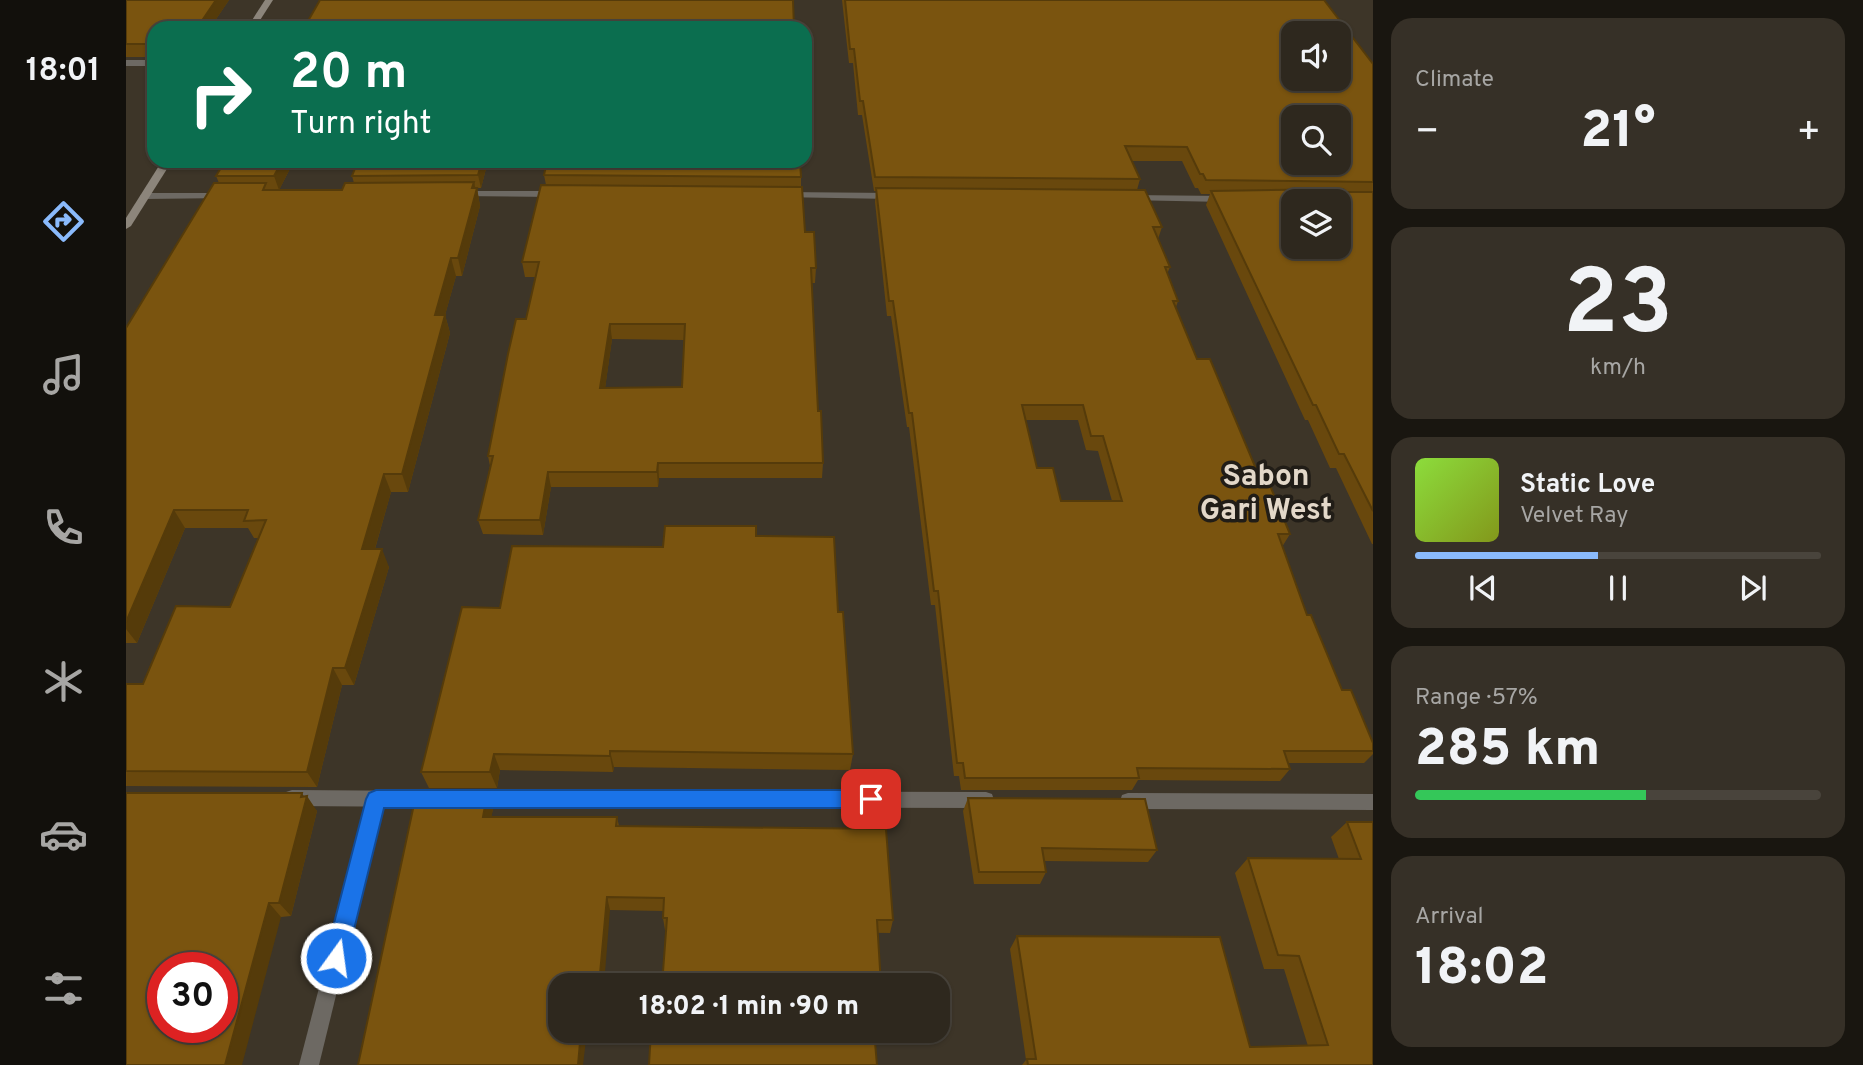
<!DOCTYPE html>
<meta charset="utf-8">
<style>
:root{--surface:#2e281e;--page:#363027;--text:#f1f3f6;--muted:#a7a6a4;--line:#49443c;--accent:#8abafc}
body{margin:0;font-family:Overpass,sans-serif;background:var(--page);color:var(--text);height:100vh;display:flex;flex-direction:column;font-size:26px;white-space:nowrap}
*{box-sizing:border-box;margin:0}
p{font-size:23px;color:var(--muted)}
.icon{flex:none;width:38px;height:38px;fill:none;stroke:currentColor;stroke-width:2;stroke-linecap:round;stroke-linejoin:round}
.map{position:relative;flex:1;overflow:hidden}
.panel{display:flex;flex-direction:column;gap:18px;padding:18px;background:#191610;width:490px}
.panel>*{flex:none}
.guide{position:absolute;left:21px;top:21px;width:665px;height:147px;border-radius:21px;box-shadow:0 2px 5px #0004,0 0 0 2px var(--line);background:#0b6e4f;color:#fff;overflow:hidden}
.tools{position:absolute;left:1155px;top:21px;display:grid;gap:14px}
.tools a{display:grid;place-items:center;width:70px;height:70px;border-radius:14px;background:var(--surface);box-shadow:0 2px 5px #0004,0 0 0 2px var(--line);font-size:35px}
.speed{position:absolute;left:21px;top:952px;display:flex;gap:14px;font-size:35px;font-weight:700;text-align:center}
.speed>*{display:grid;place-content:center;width:91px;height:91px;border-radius:50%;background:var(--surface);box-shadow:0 2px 5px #0004,0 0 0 2px var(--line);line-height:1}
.speed .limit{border:10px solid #d22;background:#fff;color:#111}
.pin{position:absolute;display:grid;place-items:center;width:60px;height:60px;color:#fff;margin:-30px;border-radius:14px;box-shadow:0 4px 10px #0006}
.me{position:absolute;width:77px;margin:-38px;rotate:14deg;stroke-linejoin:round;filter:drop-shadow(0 0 5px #0008)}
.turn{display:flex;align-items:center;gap:24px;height:147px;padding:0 28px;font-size:32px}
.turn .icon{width:91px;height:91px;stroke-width:2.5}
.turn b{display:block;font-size:49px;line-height:60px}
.big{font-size:52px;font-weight:800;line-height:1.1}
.panel .widget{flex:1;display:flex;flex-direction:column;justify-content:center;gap:10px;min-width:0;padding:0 24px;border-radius:21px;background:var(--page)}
.panel .dial{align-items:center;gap:0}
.dial b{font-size:91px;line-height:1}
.song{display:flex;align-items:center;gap:21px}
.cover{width:84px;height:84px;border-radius:10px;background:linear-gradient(135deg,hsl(90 70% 55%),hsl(70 70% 35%))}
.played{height:7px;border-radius:4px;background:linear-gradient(90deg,var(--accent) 45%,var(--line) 45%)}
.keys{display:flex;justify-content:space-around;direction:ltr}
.heat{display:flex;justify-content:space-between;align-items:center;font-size:38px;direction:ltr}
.charge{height:10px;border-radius:5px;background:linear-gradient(90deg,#34c759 57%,var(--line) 0)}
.trip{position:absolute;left:422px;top:973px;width:402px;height:70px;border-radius:21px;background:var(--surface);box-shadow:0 2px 5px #0004,0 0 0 2px var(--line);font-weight:800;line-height:70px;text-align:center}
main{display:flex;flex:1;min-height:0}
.tabs{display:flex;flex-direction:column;width:126px;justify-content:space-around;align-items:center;background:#12100c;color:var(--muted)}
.tabs .icon{width:49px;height:49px}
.tabs .on{color:var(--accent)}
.tabs b{font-size:32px;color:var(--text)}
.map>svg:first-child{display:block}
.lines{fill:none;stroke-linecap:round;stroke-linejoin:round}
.lane{fill:#6d6963;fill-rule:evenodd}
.street{fill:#6d6963;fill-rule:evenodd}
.secondary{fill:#8c857b;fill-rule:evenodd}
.wall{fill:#69480d;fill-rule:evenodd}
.shaded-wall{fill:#553b0a}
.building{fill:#7a540f;stroke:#553b0a;stroke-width:2;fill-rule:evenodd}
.route{fill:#1a73e8;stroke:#114b97;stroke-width:2}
.labels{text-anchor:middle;stroke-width:7;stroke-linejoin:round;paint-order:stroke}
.district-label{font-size:30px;font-weight:bold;fill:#e3d8c9;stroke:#211d17}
</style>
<main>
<nav class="tabs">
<b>18:01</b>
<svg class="icon on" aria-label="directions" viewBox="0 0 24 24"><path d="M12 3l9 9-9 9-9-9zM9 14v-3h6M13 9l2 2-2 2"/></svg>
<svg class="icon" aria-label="music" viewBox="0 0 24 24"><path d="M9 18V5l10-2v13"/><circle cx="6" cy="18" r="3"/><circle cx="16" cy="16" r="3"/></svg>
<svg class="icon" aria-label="phone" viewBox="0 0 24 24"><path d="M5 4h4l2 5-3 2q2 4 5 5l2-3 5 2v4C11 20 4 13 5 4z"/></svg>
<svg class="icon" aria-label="climate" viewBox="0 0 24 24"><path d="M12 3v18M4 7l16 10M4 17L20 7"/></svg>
<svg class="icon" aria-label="car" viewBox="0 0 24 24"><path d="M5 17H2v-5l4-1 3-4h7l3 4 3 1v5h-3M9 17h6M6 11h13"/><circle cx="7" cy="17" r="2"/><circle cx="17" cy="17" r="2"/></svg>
<svg class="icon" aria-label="filters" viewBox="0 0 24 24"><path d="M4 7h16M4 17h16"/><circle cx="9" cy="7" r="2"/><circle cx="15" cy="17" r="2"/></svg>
</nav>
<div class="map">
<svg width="1247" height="1065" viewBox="0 0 1247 1065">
<rect width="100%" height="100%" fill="#3d3528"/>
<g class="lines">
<g class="lane">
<polygon points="335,191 430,191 435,194 430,197 331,196 331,192"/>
<polygon points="657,192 766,193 771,196 766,199 653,197 653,193"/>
<polygon points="98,193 103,196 102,198 19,199 14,196 19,193"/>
<polygon points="1004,195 1099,196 1104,199 1099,202 1000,200 999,198"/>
<polygon points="166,790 307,791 313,793 315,799 313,805 307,807 166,806 160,804 158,798 160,792"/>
<polygon points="344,791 860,792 866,794 868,800 866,806 860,808 344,807 338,805 336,799 338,793"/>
<polygon points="1002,793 1247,794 1247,810 1002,809 996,807 994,801 996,795"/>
</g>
<g class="street">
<rect x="0" y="60" width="28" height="6"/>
<polygon points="250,791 256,793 258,799 193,1065 173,1065 242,799 244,793"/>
</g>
<g class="secondary">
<polygon points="139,0 147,0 129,28 121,28"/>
<polygon points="36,161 46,161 5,226 0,229 0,218"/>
</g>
</g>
<g class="wall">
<polygon points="0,0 103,0 84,28 28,28 28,57 0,57"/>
<path d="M 716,0 L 1198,0 L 1247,64 L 1247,544 L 1246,544 L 1210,468 L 1204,468 L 1182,420 L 1179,420 L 1080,205 L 1084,194 L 1075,194 L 1072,188 L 1069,188 L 1056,161 L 1006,161 L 1014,179 L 1011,190 L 1036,227 L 1032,239 L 1044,267 L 1041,274 L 1052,301 L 1050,307 L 1071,359 L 1164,534 L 1156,547 L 1181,615 L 1216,690 L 1247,743 L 1247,754 L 1238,763 L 1162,763 L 1164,769 L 1154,781 L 1012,780 L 1006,790 L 835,790 L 833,776 L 828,776 L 809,605 L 805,605 L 783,427 L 781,427 L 765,316 L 761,316 L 749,202 L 750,191 L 748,191 L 736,115 L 732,115 L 727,63 L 723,63 ZM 899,420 L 952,420 L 960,450 L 972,451 L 986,501 L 935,501 L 911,468 Z"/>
<polygon points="99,161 168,161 153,190 216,190 228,183 226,176 232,161 362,161 355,188 351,188 354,206 336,276 330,276 319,315 324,333 282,492 265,492 249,549 263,567 228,685 216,685 191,787 0,786 0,684 17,684 104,607 133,538 128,538 122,528 59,528 11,643 0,643 0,328 93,183 90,176"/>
<path d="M 418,175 L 675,177 L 675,187 L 679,232 L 690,268 L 689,283 L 686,283 L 692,411 L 697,463 L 696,478 L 533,478 L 532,487 L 425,487 L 417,535 L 357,534 L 352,520 L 364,466 L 362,456 L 400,319 L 409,277 L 399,277 L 396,262 L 420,185 ZM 486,339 L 558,340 L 556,387 L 479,388 Z"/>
<polygon points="630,536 712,612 727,754 724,770 488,767 487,772 374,770 371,788 303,788 295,772 374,608 537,547"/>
<polygon points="361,795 367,809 365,817 491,817 493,826 767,920 764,933 539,930 537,918 538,911 484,910 434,1031 757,1031 754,1040 525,1041 460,1040 232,1065"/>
<polygon points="178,797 191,811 165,916 155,917 0,1065"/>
<polygon points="842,798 1031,850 1022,862 918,861 920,872 914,884 848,884 837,811"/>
<polygon points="1221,822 1247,822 1247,1065 896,1065 900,1060 884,949 891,936 1124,1047 1182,1046 1158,969 1138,969 1109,873 1122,858 1213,859 1205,837"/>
</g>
<g class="shaded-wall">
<polygon points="90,0 103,0 84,28 71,28"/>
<polygon points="156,161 168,161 153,190 148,176"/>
<polygon points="356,161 362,161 355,188 352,175"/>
<polygon points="348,182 350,191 351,188 354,206 336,276 332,258"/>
<polygon points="325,258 330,276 314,333 309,315"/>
<polygon points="319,315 324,333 282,492 276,474"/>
<polygon points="484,324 486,339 477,403 474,388"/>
<polygon points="532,463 533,478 532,487 531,472"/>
<polygon points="422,472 425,487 417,535 414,520"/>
<polygon points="258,474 265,492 244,566 236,549"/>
<polygon points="48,510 59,528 11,643 0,629 0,622"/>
<polygon points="256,549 263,567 228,685 219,668"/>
<polygon points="207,668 216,685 191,787 181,772"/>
<polygon points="484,751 488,767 487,772 484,756"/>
<polygon points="368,754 374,770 371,788 364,772"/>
<polygon points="176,793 180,800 181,796 191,811 165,916 153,903"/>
<polygon points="361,795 367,809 363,830 357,817"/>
<polygon points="481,897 484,910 478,985 473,985"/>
<polygon points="143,903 155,917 116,1065 99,1065"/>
<polygon points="456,1031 460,1040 457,1065 452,1065"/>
</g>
<g class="building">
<polygon points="0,0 90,0 71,28 28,28 28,44 0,44"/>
<polygon points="194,0 667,0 668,28 178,28"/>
<path d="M 719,0 L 1198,0 L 1247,64 L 1247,182 L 1080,180 L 1077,174 L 1074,174 L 1061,147 L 999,146 L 1014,179 L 749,177 L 737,101 L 734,101 L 728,49 L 724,49 ZM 1167,33 L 1213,33 L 1213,79 L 1167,79 ZM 1167,117 L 1213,117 L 1213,163 L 1167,163 Z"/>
<polygon points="99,161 156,161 148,176 90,176"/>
<polygon points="232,161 356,161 352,175 226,176"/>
<polygon points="421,161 674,161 675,177 418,175"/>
<polygon points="348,182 346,188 351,188 332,258 325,258 309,315 319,315 276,474 258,474 236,549 256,549 219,668 207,668 181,772 0,771 0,684 17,684 50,606 104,607 140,520 118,521 122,510 48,510 0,622 0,328 88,183 140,183 137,190 216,190 219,183"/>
<path d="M 415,185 L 676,187 L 679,232 L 688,232 L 690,268 L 685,268 L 692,411 L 695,411 L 697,463 L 532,463 L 531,472 L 422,472 L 414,520 L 352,520 L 367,456 L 362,456 L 382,354 L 390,319 L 400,319 L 413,262 L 396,262 ZM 484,324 L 559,324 L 556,387 L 474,388 Z"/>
<path d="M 750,188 L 1019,190 L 1036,227 L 1027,227 L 1044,267 L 1039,267 L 1052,301 L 1047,301 L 1071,359 L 1084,359 L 1133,476 L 1140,476 L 1164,534 L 1152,534 L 1181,615 L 1185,615 L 1216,690 L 1225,690 L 1247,743 L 1247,751 L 1158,751 L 1164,769 L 1011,768 L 1013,778 L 839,778 L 837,763 L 831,763 L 812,591 L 808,591 L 786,413 L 783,413 L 767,301 L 763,301 ZM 896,405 L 957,405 L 965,436 L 977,436 L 996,501 L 935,501 L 927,468 L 911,468 Z"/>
<path d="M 1217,189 L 1220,192 L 1247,192 L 1247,511 L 1218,454 L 1213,454 L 1190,405 L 1187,405 L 1085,191 ZM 1167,201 L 1213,201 L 1213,247 L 1167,247 Z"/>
<polygon points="539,526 630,526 630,536 708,537 712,612 717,612 727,754 484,751 484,756 368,754 364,772 295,772 336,607 374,608 386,546 537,547"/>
<path d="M 0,793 L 176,793 L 175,797 L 181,796 L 153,903 L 143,903 L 99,1065 L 0,1065 ZM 37,968 L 96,968 L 96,1027 L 37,1027 Z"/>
<polygon points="290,795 361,795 357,817 491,817 490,826 760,829 767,920 751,920 755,985 536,985 541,918 537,918 538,898 481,897 473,985 434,985 434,1031 455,1031 452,1065 232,1065"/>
<polygon points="842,798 1019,799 1031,850 916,848 920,872 853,872"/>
<polygon points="1221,822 1247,822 1247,1065 902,1065 901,1059 910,1059 891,936 1094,937 1124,1047 1202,1045 1173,956 1152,955 1122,858 1235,859"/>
<polygon points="517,1031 748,1031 751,1065 523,1065 525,1031"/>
</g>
<polygon class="route" points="250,790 745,790 752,793 755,799 752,806 745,808 258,808 221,958 218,966 210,969 202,966 199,958 240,799 243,793"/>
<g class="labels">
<g class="district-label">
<text x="1140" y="485">Sabon<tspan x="1140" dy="34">Gari West</tspan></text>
</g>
</g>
</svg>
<div class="tools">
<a><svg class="icon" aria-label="sound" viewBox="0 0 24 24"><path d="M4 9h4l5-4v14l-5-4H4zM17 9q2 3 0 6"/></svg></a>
<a><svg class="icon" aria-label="search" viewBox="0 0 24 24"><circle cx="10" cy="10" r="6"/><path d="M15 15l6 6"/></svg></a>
<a><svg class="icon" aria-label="layers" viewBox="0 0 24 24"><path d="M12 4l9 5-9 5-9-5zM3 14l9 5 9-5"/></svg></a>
</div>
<div class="speed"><div class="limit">30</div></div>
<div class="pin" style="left:745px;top:799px;background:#d93025"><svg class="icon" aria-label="arrive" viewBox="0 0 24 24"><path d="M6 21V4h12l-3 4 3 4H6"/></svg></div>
<svg class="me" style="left:210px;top:958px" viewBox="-20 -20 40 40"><circle r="17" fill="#1a73e8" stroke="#fff" stroke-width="3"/><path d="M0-11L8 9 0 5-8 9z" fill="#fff"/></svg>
<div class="trip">18:02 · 1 min · 90 m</div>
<div class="guide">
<div class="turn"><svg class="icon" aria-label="right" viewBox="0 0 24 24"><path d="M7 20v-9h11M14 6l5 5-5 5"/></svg><div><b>20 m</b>Turn right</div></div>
</div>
</div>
<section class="panel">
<div class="widget"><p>Climate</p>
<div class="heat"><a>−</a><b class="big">21°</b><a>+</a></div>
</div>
<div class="widget dial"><b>23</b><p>km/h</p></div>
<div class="widget">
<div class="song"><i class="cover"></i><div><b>Static Love</b><p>Velvet Ray</p></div></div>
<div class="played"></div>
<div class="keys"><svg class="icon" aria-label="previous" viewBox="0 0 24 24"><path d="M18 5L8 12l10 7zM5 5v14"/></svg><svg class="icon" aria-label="pause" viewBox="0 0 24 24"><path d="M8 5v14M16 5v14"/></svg><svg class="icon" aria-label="next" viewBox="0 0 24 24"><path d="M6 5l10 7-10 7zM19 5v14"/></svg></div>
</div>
<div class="widget"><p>Range · 57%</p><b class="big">285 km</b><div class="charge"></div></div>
<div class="widget"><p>Arrival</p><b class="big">18:02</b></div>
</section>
</main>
